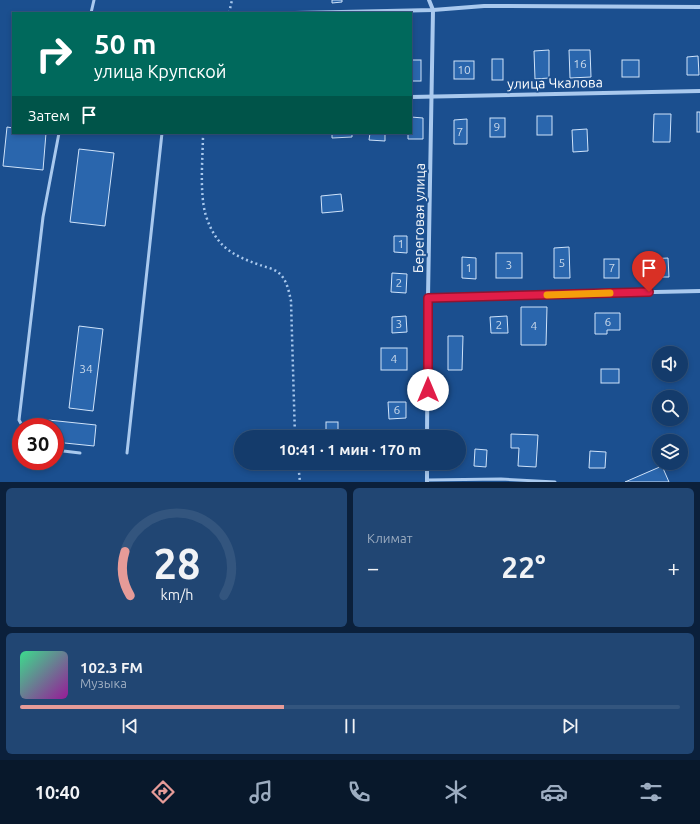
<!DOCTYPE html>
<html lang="ru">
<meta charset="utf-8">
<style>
:root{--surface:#143b6b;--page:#214673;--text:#f1f3f6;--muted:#9dadc1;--line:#33557e;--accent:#e69b98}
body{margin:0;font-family:Ubuntu,sans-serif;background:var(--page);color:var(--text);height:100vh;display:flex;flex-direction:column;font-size:15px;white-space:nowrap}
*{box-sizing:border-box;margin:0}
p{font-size:13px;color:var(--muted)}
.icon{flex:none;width:22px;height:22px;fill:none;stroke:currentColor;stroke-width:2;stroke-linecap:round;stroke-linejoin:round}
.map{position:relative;height:482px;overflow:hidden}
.panel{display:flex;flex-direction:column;gap:6px;padding:6px;background:#0b203b;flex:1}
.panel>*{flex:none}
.hud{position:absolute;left:12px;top:12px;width:400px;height:122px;border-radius:0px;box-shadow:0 2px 6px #0003,0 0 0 1px var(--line);background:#00695c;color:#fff;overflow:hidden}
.tools{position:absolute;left:652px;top:346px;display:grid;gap:8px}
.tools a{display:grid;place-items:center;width:36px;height:36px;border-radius:50%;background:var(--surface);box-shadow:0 2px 6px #0003,0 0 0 1px var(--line);font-size:20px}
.speed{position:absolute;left:12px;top:418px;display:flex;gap:8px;font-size:20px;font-weight:700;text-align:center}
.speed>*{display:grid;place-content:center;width:52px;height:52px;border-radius:50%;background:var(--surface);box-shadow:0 2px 6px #0003,0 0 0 1px var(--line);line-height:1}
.speed .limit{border:6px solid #d22;background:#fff;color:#111}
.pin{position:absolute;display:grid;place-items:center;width:34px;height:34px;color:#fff;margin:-41px -17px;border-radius:50% 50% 50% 0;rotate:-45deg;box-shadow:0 0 4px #0007}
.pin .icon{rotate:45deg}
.me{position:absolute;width:44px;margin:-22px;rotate:0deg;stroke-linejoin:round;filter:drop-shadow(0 0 3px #0008)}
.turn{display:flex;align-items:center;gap:14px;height:84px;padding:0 16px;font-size:18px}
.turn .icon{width:52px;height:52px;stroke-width:2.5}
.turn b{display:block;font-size:28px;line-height:34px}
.then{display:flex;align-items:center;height:38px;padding:0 16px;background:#0003;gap:8px;font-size:15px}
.big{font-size:30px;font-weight:600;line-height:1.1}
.panel .widget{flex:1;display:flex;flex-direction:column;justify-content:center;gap:6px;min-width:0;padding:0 14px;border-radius:6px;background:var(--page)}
.panel .dial{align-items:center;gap:0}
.dial svg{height:104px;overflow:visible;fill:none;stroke:var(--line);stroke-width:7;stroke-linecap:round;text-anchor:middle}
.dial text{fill:var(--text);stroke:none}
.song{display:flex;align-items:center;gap:12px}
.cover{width:48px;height:48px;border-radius:6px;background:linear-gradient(135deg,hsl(150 70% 55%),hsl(300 70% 35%))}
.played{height:4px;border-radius:2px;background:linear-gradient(90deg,var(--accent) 40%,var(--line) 40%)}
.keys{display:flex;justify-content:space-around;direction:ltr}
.heat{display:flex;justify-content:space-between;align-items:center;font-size:22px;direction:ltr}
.panel .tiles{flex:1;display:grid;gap:6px;grid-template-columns:1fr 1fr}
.widget:last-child{grid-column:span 2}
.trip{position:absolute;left:234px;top:430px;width:232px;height:40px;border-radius:20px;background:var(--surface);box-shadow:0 2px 6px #0003,0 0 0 1px var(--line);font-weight:600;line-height:40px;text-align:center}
.dock{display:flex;height:64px;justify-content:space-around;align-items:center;background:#08182b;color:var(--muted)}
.dock .icon{width:28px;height:28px}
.dock .on{color:var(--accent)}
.dock b{font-size:18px;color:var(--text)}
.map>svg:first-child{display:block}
.building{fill:#2a66ad;stroke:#cfe3fa}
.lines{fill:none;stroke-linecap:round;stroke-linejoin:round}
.path{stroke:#a9c9ee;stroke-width:2.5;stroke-dasharray:2 3;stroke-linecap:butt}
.lane{stroke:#a9c9ee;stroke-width:3}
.street{stroke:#a9c9ee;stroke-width:4}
.route-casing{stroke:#92132f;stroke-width:10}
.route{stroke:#e11d48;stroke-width:7}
.slow{stroke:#f59e0b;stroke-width:7}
.labels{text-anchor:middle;stroke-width:4;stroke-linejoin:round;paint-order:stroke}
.number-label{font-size:12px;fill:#cad9ea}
.street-label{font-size:14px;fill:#fff;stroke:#1b4f8f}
</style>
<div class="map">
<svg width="700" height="482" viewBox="0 0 700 482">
<rect width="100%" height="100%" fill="#1b4f8f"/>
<g class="building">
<polygon points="332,0 342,0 342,2 332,3"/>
<polygon points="549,50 549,78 535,79 534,51"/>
<polygon points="569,50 590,50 591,77 570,78"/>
<polygon points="698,56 699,75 687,75 687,57"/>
<rect x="492" y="59" width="11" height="21"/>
<rect x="411" y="60" width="10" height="21"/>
<rect x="622" y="60" width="17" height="17"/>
<rect x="454" y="61" width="20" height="18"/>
<rect x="697" y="112" width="3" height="20"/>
<polygon points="654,114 671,114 670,142 653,142"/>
<rect x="537" y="116" width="15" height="19"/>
<polygon points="411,117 423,118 423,139 408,139 408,133 411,133"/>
<rect x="490" y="118" width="15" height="19"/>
<polygon points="467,119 467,144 454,144 454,120"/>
<polygon points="7,127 13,128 13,133 46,133 43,170 3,166"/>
<polygon points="587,129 588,151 573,152 572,130"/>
<polygon points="332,133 352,133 352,137 332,138"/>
<polygon points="370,133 385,133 385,141 369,140"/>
<polygon points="79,149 114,153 105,226 70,222"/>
<polygon points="341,194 343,211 322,213 321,196"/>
<polygon points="394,236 407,236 407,253 394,252"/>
<polygon points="569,247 570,278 554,278 554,248"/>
<rect x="496" y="253" width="26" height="25"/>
<polygon points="462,257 476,258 476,279 462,278"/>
<polygon points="668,258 669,277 650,277 649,259"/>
<rect x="604" y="259" width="15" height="19"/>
<polygon points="392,273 407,274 406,293 391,292"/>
<polygon points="521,307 547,307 546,345 521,345"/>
<polygon points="595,313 620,313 620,330 607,330 607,334 595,334"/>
<polygon points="406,316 407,332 392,333 392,317"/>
<polygon points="507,316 508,333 491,333 490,317"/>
<polygon points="79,326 103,329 93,411 69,408"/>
<polygon points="448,336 463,336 462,370 448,370"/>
<rect x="381" y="348" width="26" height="22"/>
<rect x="601" y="369" width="18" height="14"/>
<polygon points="388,402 406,402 406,418 389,419"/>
<polygon points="48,420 96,425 94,446 55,442 55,427 47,427"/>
<rect x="326" y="422" width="12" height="13"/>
<polygon points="511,434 538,435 536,467 518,466 519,448 511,448"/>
<polygon points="475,449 487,450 486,467 474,466"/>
<polygon points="590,451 606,452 605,468 589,468"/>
<rect x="358" y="463" width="14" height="4"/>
<polygon points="662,466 669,482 625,482"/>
</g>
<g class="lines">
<g class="path">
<polyline points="229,13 232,0"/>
<path d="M 203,133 C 203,157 199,193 206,216 C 216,246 231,255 260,265 C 265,267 275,269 279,273 C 287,280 289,292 291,301 L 295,437"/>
<polyline points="298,463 300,482"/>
</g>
<g class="lane">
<polyline points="91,13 94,0"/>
<polyline points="23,427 19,420 43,217 59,133"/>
<polyline points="55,450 80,453"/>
<polyline points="127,453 162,133"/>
<polyline points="427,480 501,479 555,482"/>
</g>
<g class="street">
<polyline points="295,13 433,10 484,6 700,7"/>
<polyline points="411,97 700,91"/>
<polyline points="428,297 700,291"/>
<polyline points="427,437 428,297 433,10 429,0"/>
<polyline points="427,482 427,463"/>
</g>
</g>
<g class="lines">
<g class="route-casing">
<polyline id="route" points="428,390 428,298 649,292"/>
</g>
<use href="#route" class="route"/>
<polyline class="slow" points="547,295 610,293"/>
</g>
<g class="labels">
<g class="number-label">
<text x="580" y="68">16</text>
<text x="464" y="74">10</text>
<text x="497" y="131">9</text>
<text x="460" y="136">7</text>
<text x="401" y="248">1</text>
<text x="562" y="267">5</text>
<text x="509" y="269">3</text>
<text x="469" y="272">1</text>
<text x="612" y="272">7</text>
<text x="399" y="287">2</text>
<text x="608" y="326">6</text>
<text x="399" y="328">3</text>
<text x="499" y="329">2</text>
<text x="534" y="330">4</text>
<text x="394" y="363">4</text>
<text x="86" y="373">34</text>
<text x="397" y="414">6</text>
</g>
<g class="street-label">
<text transform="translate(555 83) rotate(-1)" y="5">улица Чкалова</text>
<text transform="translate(419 218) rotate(-89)" y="5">Береговая улица</text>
</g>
</g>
</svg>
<div class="tools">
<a><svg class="icon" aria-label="sound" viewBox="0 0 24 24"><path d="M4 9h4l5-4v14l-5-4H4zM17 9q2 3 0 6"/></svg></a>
<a><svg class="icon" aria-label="search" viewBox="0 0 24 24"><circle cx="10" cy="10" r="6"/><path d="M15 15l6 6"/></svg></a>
<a><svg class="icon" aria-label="layers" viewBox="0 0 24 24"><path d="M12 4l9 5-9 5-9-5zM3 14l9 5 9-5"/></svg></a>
</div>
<div class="speed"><div class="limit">30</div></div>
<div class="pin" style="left:649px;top:292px;background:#d93025"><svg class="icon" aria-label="arrive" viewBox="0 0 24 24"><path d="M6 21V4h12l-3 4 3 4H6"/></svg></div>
<svg class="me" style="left:428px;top:390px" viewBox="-20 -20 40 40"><circle r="19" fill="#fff"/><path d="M0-13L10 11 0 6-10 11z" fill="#e11d48"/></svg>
<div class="trip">10:41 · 1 мин · 170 m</div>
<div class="hud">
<div class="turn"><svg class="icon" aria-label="right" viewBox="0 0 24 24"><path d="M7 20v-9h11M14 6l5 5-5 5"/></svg><div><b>50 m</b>улица Крупской</div></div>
<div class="then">Затем<svg class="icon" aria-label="arrive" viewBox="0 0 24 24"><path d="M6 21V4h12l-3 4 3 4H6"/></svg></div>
</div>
</div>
<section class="panel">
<div class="tiles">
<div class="widget dial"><svg viewBox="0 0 100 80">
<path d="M14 69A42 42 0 1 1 86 69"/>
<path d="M14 69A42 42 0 0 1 10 35" stroke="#e69b98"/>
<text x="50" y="56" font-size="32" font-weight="700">28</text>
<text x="50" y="72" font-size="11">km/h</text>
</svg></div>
<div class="widget"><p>Климат</p>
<div class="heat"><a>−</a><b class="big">22°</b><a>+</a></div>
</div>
<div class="widget">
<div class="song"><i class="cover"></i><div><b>102.3 FM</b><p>Музыка</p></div></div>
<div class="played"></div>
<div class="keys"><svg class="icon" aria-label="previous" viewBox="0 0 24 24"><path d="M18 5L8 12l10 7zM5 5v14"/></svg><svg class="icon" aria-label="pause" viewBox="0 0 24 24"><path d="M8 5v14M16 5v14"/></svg><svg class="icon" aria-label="next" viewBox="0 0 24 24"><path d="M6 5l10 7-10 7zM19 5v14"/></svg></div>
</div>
</div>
</section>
<nav class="dock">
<b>10:40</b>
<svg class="icon on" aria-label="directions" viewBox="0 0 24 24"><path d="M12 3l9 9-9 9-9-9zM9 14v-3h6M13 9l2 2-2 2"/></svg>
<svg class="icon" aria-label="music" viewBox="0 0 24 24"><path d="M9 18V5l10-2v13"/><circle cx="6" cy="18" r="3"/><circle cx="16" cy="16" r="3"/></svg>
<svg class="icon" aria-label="phone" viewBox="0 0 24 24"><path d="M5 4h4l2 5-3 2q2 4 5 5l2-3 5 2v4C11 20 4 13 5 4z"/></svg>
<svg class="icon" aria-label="climate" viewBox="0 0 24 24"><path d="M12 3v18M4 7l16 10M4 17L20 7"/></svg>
<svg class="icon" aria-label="car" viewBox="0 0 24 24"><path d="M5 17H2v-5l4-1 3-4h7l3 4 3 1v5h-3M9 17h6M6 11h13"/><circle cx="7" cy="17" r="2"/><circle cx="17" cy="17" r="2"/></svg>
<svg class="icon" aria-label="filters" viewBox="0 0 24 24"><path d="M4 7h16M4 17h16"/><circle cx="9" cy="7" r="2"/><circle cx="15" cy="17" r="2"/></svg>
</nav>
